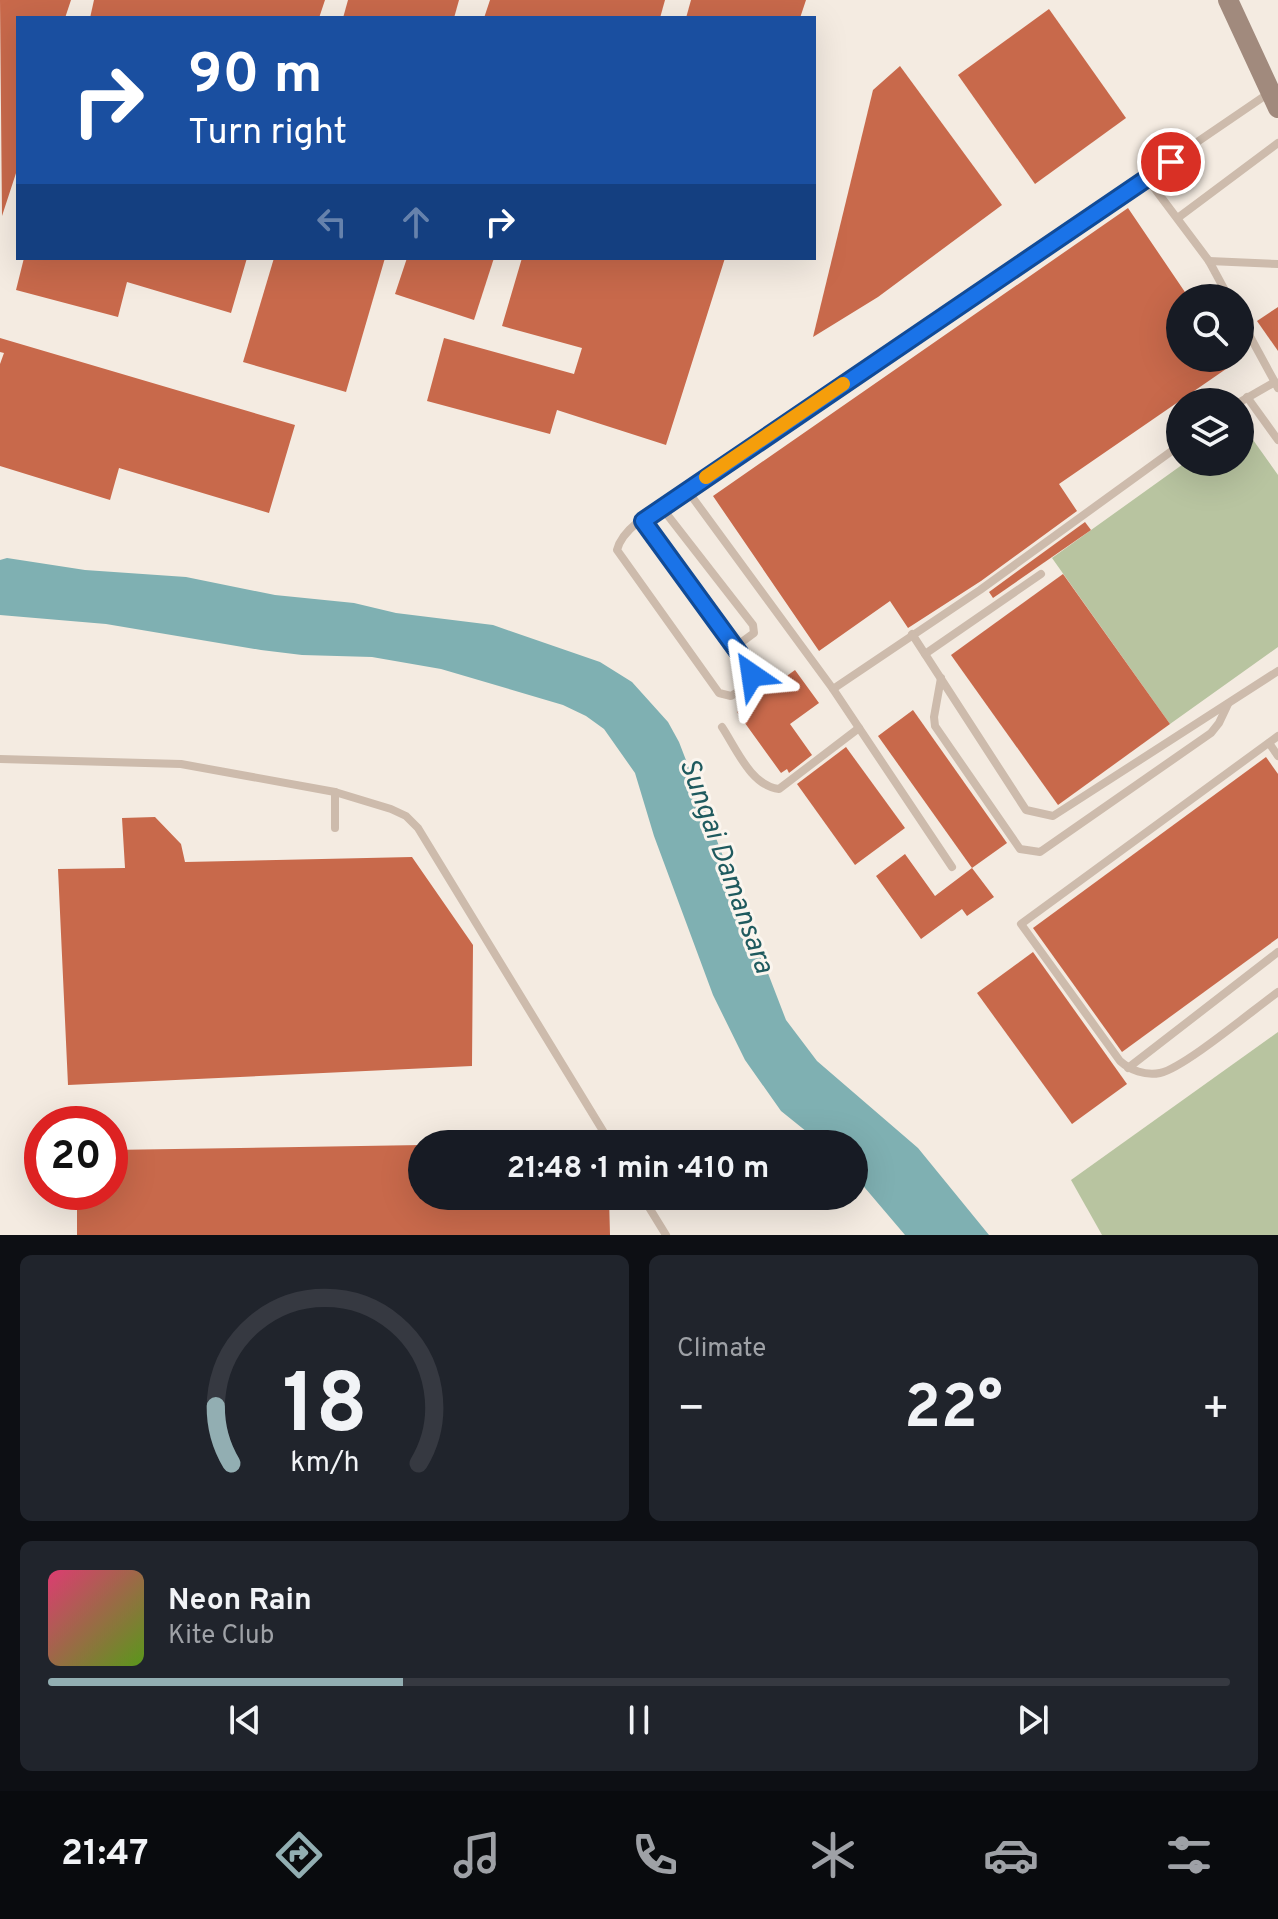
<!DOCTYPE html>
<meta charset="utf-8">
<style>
:root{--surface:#171b24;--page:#20242c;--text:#f1f3f6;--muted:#9ea1a6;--line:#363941;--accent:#92aeb2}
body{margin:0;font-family:Overpass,sans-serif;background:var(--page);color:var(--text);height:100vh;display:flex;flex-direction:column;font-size:30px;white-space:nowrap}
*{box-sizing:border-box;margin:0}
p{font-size:26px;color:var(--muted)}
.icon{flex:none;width:44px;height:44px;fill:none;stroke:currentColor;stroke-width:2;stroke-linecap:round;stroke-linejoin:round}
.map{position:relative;height:1235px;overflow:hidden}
.drawer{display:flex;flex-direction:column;gap:20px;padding:20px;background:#0d0f14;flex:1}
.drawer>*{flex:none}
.banner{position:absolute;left:16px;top:16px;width:800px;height:244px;border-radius:0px;box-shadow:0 8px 32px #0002;background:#1a4fa0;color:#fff;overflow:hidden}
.buttons{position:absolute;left:1166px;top:284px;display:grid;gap:16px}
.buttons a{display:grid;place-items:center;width:88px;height:88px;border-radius:50%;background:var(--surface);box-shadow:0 8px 32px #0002;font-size:40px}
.speed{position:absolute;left:24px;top:1106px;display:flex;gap:16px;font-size:40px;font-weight:700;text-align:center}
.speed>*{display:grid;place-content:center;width:104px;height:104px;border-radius:50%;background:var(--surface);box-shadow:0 8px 32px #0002;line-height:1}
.speed .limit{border:12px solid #d22;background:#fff;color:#111}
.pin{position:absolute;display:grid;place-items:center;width:68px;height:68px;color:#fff;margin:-34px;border:4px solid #fff;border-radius:50%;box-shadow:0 2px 8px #0007}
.me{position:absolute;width:88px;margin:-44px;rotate:328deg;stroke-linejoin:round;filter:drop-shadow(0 0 6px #0008)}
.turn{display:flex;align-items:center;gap:28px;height:168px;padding:0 40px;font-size:36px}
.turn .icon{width:104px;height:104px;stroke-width:2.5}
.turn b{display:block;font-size:56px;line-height:68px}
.lanes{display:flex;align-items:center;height:76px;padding:0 40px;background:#0003;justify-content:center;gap:40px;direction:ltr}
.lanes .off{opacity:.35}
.big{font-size:60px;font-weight:700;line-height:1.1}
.drawer .tile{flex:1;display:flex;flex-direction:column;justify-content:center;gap:12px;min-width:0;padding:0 28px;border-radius:12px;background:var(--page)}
.drawer .dial{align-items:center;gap:0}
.dial svg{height:208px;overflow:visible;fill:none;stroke:var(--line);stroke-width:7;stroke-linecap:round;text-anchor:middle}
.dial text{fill:var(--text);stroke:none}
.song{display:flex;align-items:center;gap:24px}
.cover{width:96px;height:96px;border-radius:12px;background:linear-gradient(135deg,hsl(340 70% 55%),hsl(90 70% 35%))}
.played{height:8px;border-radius:4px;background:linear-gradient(90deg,var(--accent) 30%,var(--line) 30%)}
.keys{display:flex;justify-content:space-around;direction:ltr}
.heat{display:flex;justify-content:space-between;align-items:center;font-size:44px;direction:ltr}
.drawer .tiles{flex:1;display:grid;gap:20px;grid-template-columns:1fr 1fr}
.tile:last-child{grid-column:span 2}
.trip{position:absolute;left:408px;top:1130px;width:460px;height:80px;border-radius:40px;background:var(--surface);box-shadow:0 8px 32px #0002;font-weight:700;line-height:80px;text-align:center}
.dock{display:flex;height:128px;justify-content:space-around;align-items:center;background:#090b0e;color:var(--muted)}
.dock .icon{width:56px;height:56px}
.dock .selected{color:var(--accent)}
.dock b{font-size:36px;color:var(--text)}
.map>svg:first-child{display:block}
.green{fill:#b8c4a0}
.water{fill:#7fb0b2}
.building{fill:#c8694b}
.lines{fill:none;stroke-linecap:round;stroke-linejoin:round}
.lane{stroke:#cdbbac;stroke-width:8}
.secondary{stroke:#a18a7d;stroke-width:20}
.route-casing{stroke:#114b97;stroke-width:20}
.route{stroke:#1a73e8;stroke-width:14}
.slow{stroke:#f59e0b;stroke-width:14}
.labels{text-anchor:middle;stroke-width:6;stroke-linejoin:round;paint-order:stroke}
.water-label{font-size:28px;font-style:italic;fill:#1f5a5e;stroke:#fbf5ee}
</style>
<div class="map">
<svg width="1278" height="1235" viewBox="0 0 1278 1235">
<rect width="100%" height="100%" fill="#f4ebe1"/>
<g class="green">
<polygon points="1241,423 1278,475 1278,647 1170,724 1052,558 1186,462 1240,462"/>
<polygon points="1278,1032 1278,1235 1102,1235 1071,1180"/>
</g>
<polygon class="water" points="7,558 85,570 186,577 275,595 354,603 396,613 493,625 600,662 632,682 668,722 679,742 786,1020 817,1061 918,1148 989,1235 905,1235 854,1175 854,1144 822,1144 781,1111 745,1060 713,995 654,836 635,773 604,729 586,716 563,705 441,669 372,657 302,655 261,650 106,624 0,615 0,560"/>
<g class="building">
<polygon points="0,0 71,0 65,18 18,18 18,167 2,216"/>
<polygon points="94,0 325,0 319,18 90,18"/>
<polygon points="348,0 459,0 454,18 343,18"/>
<polygon points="490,0 665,0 660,18 484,18"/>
<polygon points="691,0 806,0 800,18 686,18"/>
<polygon points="1049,9 1126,118 1035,184 958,75"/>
<polygon points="900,66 1002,205 878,297 813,337 873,90"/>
<polygon points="1128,208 1189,298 1180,298 1180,358 1242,358 1059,484 1077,511 981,581 908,628 890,601 819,651 713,496"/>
<polygon points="24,258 247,258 231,313 127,282 118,317 16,290"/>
<polygon points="274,258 385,258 346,392 243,362"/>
<polygon points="407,258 494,258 474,320 395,294"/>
<polygon points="522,258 725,258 666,445 557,410 550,434 427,401 444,338 574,374 582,348 502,326"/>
<polygon points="1278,307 1278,351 1257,321"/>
<polygon points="0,338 295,425 269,513 119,468 110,500 0,466 0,364 4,353 0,352"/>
<polygon points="1085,522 1091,530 993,598 989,592"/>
<polygon points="1063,574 1170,724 1058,805 951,655"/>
<polygon points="795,670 819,703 790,724 812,755 789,773 787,769 781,773 737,712"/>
<polygon points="913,710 1007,843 972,868 878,736"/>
<polygon points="846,747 905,828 855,865 797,784"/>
<polygon points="1266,757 1278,774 1278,938 1122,1052 1033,928"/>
<polygon points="155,817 181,844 185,862 412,857 473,945 472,1066 68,1085 58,869 125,868 122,818"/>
<polygon points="905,854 935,896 972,868 994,897 967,916 962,909 921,939 876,876"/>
<polygon points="1033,952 1127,1084 1072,1124 977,993"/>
<polygon points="422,1145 422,1196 609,1196 610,1235 77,1235 77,1192 110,1192 110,1150"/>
</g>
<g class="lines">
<g class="lane">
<polyline points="1146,177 1209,261 1229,298"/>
<polyline points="1179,217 1278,143"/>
<polyline points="1209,261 1278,264"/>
<polyline points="1240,318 1278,388"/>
<polyline points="1247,397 1278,440"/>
<polyline points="1240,402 1275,382"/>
<polyline points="687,490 833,689 980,590 1180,445"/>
<polyline points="662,508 753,625 754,633 735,647"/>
<path d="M 643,521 L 750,668 L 752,675 C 746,685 741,691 731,696 L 719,693 L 617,550 C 623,524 665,505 687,490 L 1269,93"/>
<polyline points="912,634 1026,810 1053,816 1278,671"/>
<polyline points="925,654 1041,574"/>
<polyline points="941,678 934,717 935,726 1020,849 1040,852 1211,733 1219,723 1228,704"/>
<polyline points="833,689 952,867"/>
<path d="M 722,727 C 736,748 751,786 779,789 L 859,728"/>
<path d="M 1278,736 L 1021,924 L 1120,1061 C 1130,1070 1145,1076 1160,1073 C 1184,1068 1254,1009 1278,992"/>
<polyline points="1269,743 1278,756"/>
<polyline points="0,759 181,764 335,792 391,809 406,816 418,828 611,1144"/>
<polyline points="335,792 335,828"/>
<polyline points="1128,1068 1278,952"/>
<polyline points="642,1196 666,1235"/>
</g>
<polyline class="secondary" points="1228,0 1278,108"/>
</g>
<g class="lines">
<g class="route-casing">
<polyline id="route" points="752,675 750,668 643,521 1171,162"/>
</g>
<use href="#route" class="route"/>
<polyline class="slow" points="706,477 843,384"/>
</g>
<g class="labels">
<g class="water-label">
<text transform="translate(728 865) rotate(70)" y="10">Sungai Damansara</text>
</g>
</g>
</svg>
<div class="buttons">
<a><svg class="icon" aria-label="search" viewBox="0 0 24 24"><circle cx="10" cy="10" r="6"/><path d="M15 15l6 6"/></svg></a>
<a><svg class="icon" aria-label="layers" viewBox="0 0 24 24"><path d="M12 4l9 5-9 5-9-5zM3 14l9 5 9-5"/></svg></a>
</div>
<div class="speed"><div class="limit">20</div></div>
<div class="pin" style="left:1171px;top:162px;background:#d93025"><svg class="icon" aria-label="arrive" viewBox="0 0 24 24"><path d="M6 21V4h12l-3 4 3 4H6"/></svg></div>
<svg class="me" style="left:752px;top:675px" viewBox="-20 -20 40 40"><path d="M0-17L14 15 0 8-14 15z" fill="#1a73e8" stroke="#fff" stroke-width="4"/></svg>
<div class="trip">21:48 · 1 min · 410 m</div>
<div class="banner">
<div class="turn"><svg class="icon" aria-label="right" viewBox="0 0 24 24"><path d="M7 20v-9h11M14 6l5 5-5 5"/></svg><div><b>90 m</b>Turn right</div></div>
<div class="lanes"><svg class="icon off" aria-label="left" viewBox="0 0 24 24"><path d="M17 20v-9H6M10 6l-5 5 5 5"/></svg><svg class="icon off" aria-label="ahead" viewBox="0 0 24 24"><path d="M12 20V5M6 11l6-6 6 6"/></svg><svg class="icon" aria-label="right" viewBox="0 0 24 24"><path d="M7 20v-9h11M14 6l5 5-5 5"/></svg></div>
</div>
</div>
<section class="drawer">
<div class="tiles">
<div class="tile dial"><svg viewBox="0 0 100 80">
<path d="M14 69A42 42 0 1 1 86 69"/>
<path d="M14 69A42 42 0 0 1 8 47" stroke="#92aeb2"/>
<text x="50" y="56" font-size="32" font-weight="700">18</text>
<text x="50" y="72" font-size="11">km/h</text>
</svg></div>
<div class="tile"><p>Climate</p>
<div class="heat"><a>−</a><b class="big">22°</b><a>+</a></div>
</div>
<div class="tile">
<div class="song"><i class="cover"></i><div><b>Neon Rain</b><p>Kite Club</p></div></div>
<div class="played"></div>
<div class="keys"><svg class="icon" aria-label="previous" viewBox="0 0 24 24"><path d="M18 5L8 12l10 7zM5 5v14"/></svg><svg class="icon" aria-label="pause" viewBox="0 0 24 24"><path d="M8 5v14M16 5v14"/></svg><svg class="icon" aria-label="next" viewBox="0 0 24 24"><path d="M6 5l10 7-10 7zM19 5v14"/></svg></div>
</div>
</div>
</section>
<nav class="dock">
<b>21:47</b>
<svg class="icon selected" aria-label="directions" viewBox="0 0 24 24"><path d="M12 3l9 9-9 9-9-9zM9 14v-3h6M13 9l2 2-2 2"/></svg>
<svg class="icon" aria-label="music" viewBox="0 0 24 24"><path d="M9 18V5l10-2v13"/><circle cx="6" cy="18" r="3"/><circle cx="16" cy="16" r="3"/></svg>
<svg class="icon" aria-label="phone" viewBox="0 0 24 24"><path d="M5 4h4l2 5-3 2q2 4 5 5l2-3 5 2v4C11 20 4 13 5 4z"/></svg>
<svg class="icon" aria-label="climate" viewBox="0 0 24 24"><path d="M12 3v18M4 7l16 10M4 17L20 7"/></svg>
<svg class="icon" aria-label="car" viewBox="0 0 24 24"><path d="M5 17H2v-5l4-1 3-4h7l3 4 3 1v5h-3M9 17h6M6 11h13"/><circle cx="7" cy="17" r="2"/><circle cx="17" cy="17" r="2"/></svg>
<svg class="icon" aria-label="filters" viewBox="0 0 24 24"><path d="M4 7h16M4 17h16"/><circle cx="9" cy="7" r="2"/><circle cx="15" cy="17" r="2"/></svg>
</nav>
